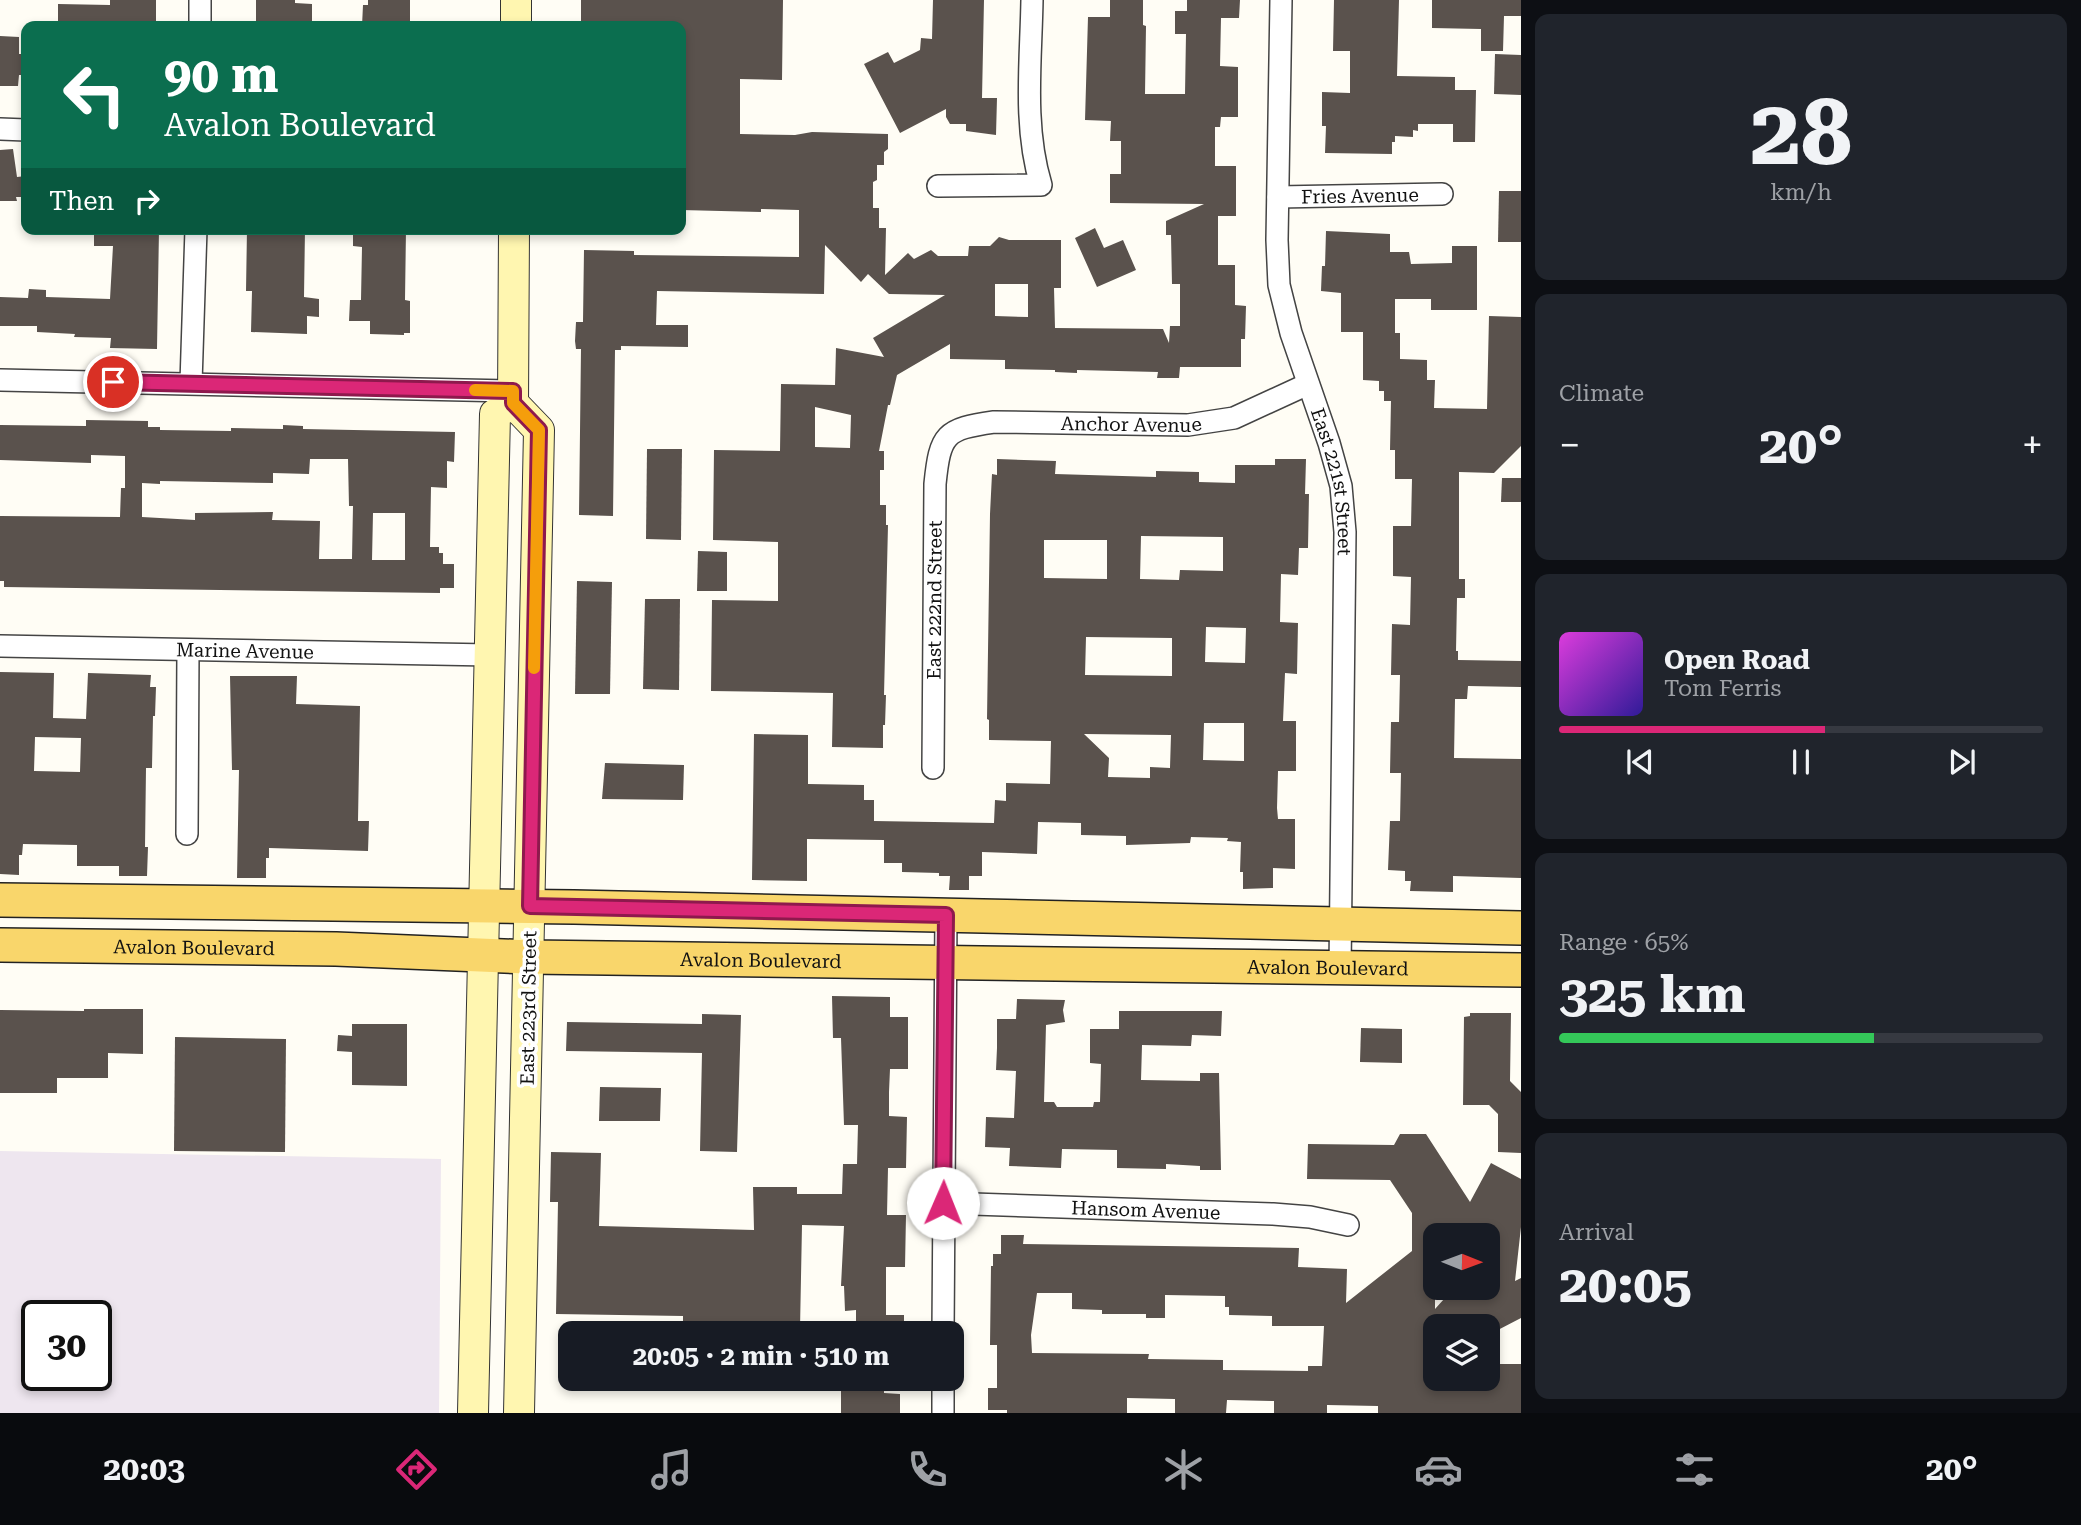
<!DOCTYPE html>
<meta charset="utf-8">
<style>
:root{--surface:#171b24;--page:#20242c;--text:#f1f3f6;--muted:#9ea1a6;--line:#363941;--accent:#db2777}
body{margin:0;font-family:"Roboto Serif",serif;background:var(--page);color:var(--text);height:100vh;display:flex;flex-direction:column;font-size:26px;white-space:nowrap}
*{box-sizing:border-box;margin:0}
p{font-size:23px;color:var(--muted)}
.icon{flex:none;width:38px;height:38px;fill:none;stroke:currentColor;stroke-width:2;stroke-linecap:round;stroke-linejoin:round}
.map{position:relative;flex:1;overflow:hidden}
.details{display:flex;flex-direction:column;gap:14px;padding:14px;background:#0d0f14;width:560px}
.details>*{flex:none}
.hud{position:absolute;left:21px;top:21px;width:665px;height:214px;border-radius:14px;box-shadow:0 4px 10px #0003;background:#0b6e4f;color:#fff;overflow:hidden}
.needle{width:46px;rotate:91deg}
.buttons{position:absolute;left:1423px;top:1223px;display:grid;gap:14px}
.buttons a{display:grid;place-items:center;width:77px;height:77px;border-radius:14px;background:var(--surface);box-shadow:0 4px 10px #0003;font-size:35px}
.speed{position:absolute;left:21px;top:1300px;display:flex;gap:14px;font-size:35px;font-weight:700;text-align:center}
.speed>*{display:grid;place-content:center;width:91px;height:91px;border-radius:50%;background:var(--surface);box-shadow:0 4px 10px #0003;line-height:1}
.speed .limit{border:4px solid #111;border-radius:10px;background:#fff;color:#111}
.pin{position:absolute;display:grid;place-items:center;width:60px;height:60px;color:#fff;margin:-30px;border:4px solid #fff;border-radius:50%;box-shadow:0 2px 7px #0007}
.me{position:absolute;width:77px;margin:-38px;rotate:1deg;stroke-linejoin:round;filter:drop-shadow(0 0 5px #0008)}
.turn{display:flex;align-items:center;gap:24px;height:147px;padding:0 28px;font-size:32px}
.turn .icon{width:91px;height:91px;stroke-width:2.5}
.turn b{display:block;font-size:49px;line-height:60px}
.then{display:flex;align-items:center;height:66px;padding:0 28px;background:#0003;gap:14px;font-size:26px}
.big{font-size:52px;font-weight:700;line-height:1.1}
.details .tile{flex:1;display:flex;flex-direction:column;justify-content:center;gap:10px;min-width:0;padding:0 24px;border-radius:14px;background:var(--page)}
.details .dial{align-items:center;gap:0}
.dial b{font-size:91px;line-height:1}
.song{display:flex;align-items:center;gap:21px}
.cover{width:84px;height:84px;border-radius:10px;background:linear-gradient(135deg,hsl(300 70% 55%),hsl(250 70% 35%))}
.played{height:7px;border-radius:4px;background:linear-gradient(90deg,var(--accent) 55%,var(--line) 55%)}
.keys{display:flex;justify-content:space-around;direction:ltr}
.heat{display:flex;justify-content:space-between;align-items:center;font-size:38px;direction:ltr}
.charge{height:10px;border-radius:5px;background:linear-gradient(90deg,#34c759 65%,var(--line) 0)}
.trip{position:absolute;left:558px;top:1321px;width:406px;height:70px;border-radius:14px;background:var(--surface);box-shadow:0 4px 10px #0003;font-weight:700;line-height:70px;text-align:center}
.menu{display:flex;height:112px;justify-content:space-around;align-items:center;background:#090b0e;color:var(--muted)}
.menu .icon{width:49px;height:49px}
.menu .selected{color:var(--accent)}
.menu b{font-size:32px;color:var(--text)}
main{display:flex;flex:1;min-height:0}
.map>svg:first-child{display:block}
.industrial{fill:#eee6ef;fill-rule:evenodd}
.building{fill:#5a524d;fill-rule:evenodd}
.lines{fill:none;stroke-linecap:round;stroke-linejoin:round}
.minor-casing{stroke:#444;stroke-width:24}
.secondary-casing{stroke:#333;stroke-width:32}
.primary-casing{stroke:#222;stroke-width:36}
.minor{stroke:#fff;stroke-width:21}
.secondary{stroke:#fff6b0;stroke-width:30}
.primary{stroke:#f9d66b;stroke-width:33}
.route-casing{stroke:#8e194d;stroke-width:18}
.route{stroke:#db2777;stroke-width:12}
.slow{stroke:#f59e0b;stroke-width:12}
.labels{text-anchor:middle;stroke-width:7;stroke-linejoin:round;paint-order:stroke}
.street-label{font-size:19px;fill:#111;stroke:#fff}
</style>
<main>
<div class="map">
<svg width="1521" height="1413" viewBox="0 0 1521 1413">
<rect width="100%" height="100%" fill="#fffdf5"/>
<path class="industrial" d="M 0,1151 L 441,1159 L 439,1413 L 0,1413 ZM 37,1316 L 96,1316 L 96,1376 L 37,1376 Z"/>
<g class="building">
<polygon points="110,0 156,0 156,26 58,22 58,4 110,5"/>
<polygon points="256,0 295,0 295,3 312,4 312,26 256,26"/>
<polygon points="368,0 410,0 410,26 362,26 363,5 368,5"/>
<path d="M 581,0 L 783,0 L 782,80 L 740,79 L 740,134 L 795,135 L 812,132 L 888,134 L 888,149 L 884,152 L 884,165 L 877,165 L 877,180 L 873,182 L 873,208 L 879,208 L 879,228 L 886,228 L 885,275 L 908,253 L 914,259 L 931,250 L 938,256 L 968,256 L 969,246 L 990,246 L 999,237 L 1009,240 L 1061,240 L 1061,288 L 1054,288 L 1055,328 L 1163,329 L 1169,343 L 1170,326 L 1180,326 L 1180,284 L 1172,284 L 1171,235 L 1166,235 L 1166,221 L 1204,204 L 1110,203 L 1110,174 L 1121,174 L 1121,141 L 1110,141 L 1111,121 L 1085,120 L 1088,17 L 1110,17 L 1110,0 L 1143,0 L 1143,25 L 1146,26 L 1145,94 L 1185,94 L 1186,34 L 1175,34 L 1175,11 L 1187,11 L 1187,0 L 1240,0 L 1239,18 L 1221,18 L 1220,66 L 1238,67 L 1238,117 L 1221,117 L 1220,127 L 1215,127 L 1215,166 L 1236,166 L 1236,216 L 1218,216 L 1218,265 L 1235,265 L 1235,305 L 1246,306 L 1245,339 L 1241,339 L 1241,367 L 1180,367 L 1179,378 L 1157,378 L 1158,372 L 1077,370 L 1077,373 L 1055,372 L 1055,370 L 1005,369 L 1005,360 L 950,359 L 950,344 L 897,375 L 890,405 L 888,405 L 879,451 L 884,451 L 884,470 L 880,470 L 880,505 L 886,505 L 886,525 L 888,525 L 884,695 L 886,695 L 885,725 L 883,725 L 883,748 L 832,747 L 833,693 L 711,691 L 712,600 L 778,601 L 778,542 L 713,540 L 714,450 L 780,451 L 781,384 L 835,385 L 836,348 L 884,357 L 873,338 L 945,295 L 889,294 L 868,274 L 861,282 L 825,245 L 824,294 L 657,291 L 656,325 L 688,325 L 688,347 L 621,346 L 621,350 L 615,350 L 613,516 L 579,515 L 581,349 L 576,349 L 575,341 L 576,322 L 583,322 L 584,250 L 634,251 L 634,255 L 799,257 L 799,210 L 761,209 L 761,212 L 681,210 L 681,26 L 581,25 ZM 995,284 L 1028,284 L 1028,317 L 995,316 ZM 815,407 L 851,415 L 850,448 L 815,447 Z"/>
<polygon points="933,0 984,0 982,98 997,98 996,135 966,131 966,124 950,124 946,117 946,109 900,133 864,64 888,52 894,63 920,50 921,38 932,39"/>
<polygon points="1334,0 1399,0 1397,76 1455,77 1455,90 1476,90 1475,142 1453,142 1453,124 1418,124 1418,131 1413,130 1413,137 1395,136 1395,142 1392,142 1392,154 1325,153 1326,126 1322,126 1322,92 1350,93 1350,51 1333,51"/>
<polygon points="1432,0 1521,0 1521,16 1504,16 1503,51 1481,51 1481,29 1432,28"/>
<polygon points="0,36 19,37 19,54 26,54 26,75 19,75 18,86 0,86"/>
<polygon points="1495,54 1521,55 1521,95 1494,94"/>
<polygon points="13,149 17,177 26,176 26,197 16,197 17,201 0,201 0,150"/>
<polygon points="1499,191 1521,191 1521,242 1498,242"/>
<polygon points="1095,228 1104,248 1123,240 1136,270 1097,287 1075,238"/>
<polygon points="94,229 159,229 157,349 110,348 111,338 74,337 75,334 37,332 37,326 0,326 0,297 28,298 29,289 46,290 46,297 110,299 113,246 94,246"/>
<polygon points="247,229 305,229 304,297 319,299 319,317 307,316 307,334 251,332 252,291 246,291"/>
<polygon points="353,229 406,229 405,300 410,301 410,333 404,333 404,335 370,334 370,321 349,321 350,300 361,300 362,247 353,246"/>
<polygon points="1326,231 1390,234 1390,252 1409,252 1411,264 1452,263 1452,246 1477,246 1477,310 1431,310 1431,299 1395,299 1395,333 1400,333 1400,359 1427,360 1427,380 1435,380 1434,408 1487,409 1489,316 1521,317 1521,446 1494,473 1459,472 1459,579 1465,579 1465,598 1457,598 1456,651 1458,651 1458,660 1521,661 1521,687 1468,686 1467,699 1455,699 1454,758 1521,759 1521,878 1453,876 1453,892 1410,891 1411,881 1405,881 1405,871 1388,870 1390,821 1400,821 1401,773 1390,773 1391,722 1399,722 1400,675 1391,675 1392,624 1410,625 1411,577 1393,576 1393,526 1411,526 1412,479 1395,479 1395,450 1390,450 1391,401 1384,401 1384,391 1379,391 1379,381 1363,380 1363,332 1341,332 1341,293 1321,291 1322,266 1325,266"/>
<path d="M 86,420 L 148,421 L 148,427 L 160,427 L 160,430 L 231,431 L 231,428 L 283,429 L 283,425 L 303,426 L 303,429 L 455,432 L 454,462 L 447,461 L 447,488 L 431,487 L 430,547 L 439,547 L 439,553 L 443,553 L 443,564 L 454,564 L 454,588 L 440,588 L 440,593 L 4,587 L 4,581 L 0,581 L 0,516 L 120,517 L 121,488 L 125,488 L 125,456 L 91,455 L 91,463 L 0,460 L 0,425 L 86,426 ZM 310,459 L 348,459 L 349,506 L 353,506 L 352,559 L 319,559 L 320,521 L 272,520 L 273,512 L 195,513 L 195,520 L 142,517 L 142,483 L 160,484 L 160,481 L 273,483 L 273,473 L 309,474 ZM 373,513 L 405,513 L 405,560 L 372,560 Z"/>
<polygon points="647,449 682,449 681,540 646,539"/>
<path d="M 997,459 L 1056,461 L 1055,474 L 1156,477 L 1156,471 L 1199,472 L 1199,482 L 1235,483 L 1235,465 L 1275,465 L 1275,459 L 1306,459 L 1305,494 L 1309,494 L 1308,548 L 1299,548 L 1298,575 L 1281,574 L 1280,622 L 1298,623 L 1297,674 L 1285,673 L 1283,721 L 1296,721 L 1296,771 L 1278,771 L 1277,808 L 1278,819 L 1295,819 L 1295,869 L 1273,868 L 1273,888 L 1243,889 L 1243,872 L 1240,872 L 1241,842 L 1227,841 L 1228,838 L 1191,837 L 1190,843 L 1126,845 L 1126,836 L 1081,835 L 1081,823 L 1038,822 L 1037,854 L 982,852 L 982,876 L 969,876 L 969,890 L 949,890 L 950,876 L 939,876 L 939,873 L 902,872 L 902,863 L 884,863 L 884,840 L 807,839 L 807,881 L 752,880 L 754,734 L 808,735 L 808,784 L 864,785 L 864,800 L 874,800 L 874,821 L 994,823 L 995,800 L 1006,801 L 1006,783 L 1050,784 L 1051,741 L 989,740 L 989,720 L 987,719 L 990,514 L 992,474 L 997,475 ZM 1141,536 L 1223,537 L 1223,571 L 1180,570 L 1179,580 L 1140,579 ZM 1044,540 L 1107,540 L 1107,579 L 1044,578 ZM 1206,627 L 1246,628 L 1245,663 L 1205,662 ZM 1086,637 L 1172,638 L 1172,676 L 1085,675 ZM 1204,723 L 1244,723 L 1244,761 L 1203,760 ZM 1084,734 L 1171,735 L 1170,768 L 1150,767 L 1150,778 L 1108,777 L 1109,758 Z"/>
<polygon points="1502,478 1521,478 1521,502 1501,502"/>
<polygon points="698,551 727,552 727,591 697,591"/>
<polygon points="577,581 612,582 610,694 575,694"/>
<polygon points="645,599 680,599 679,690 643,689"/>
<path d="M 0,672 L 54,673 L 53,718 L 86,719 L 88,673 L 151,675 L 150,687 L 156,687 L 155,716 L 153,716 L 152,768 L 146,768 L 145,847 L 148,847 L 147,876 L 119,876 L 119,866 L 77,866 L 77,845 L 23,844 L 22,855 L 19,855 L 19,875 L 0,874 ZM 35,737 L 81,738 L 80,772 L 34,771 Z"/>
<polygon points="230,676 297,676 296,704 360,706 358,821 369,821 368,851 269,848 269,858 266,858 266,878 237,878 239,770 232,770"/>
<polygon points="605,763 684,765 683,800 602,799"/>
<polygon points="832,996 890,997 890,1017 908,1017 908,1069 890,1069 889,1092 889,1116 907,1117 906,1168 888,1168 887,1215 906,1215 905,1267 886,1267 886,1315 904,1315 904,1334 856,1334 856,1310 845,1311 844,1286 841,1286 844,1226 802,1225 800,1329 683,1327 683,1316 556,1314 558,1202 550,1202 551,1152 601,1153 599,1226 754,1230 753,1187 797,1187 797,1194 842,1194 843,1164 857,1164 858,1125 844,1125 841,1038 833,1038"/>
<polygon points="1017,999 1065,1000 1063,1010 1065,1022 1046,1025 1044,1102 1054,1102 1057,1107 1093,1107 1094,1102 1100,1102 1101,1064 1090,1063 1090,1029 1119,1029 1119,1011 1222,1011 1221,1036 1192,1035 1191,1046 1142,1045 1141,1080 1200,1081 1200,1073 1219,1073 1221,1170 1200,1170 1200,1166 1166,1164 1166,1169 1117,1168 1117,1150 1062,1149 1061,1168 1009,1166 1010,1148 985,1147 986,1117 1014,1118 1016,1071 996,1070 997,1048 997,1019 1016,1019"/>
<polygon points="84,1009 143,1009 143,1054 108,1053 108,1078 57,1078 57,1093 0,1093 0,1010 84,1011"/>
<polygon points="1470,1013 1511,1013 1510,1081 1521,1092 1521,1153 1498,1152 1498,1114 1489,1105 1463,1105 1464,1017 1470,1016"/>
<polygon points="702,1014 741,1015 737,1152 700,1151 702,1053 566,1051 567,1022 702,1024"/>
<polygon points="352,1024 407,1024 407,1086 352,1085 352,1052 337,1051 338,1035 352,1036"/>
<polygon points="1361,1028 1402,1029 1402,1063 1360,1062"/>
<polygon points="175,1037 286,1039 285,1152 174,1151"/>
<polygon points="600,1087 661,1088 660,1121 599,1121"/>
<path d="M 1400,1134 L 1426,1134 L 1470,1202 L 1491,1163 L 1521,1179 L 1521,1227 L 1515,1281 L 1521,1278 L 1521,1318 L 1494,1332 L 1489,1322 L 1480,1326 L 1435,1326 L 1435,1379 L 1488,1379 L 1488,1364 L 1521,1364 L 1521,1413 L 1378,1413 L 1378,1406 L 1327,1405 L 1327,1413 L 1274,1413 L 1274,1401 L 1227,1400 L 1226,1413 L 1175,1413 L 1175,1399 L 1127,1398 L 1127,1413 L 1007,1413 L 1007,1410 L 988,1410 L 988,1388 L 997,1388 L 997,1345 L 990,1345 L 991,1266 L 993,1266 L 993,1254 L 1001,1254 L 1001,1235 L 1024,1235 L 1023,1244 L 1299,1248 L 1298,1267 L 1347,1269 L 1346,1303 L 1412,1251 L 1412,1213 L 1390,1180 L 1307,1179 L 1308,1144 L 1394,1145 ZM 1435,1236 L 1488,1236 L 1488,1288 L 1454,1288 L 1435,1309 ZM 1037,1293 L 1072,1293 L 1072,1309 L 1102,1310 L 1102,1314 L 1146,1314 L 1146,1318 L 1165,1318 L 1165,1295 L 1225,1296 L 1225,1307 L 1229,1307 L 1229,1315 L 1272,1316 L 1272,1326 L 1324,1326 L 1322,1366 L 1308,1366 L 1308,1371 L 1223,1370 L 1223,1360 L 1148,1359 L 1149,1354 L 1032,1353 L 1031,1335 Z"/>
<polygon points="841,1379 884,1379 884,1393 900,1394 900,1413 841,1413"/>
</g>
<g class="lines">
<g class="minor-casing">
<g id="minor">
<path id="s1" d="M 1281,0 L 1277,240 L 1279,285 L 1291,333 L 1329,443 L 1341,486 L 1345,532 L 1340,969"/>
<polyline points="200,26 200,0"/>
<polyline points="0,129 26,130"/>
<path d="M 938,186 L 1041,185 C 1023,126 1031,61 1032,0"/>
<path id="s2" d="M 1278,197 L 1442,194"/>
<polyline points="0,380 513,391"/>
<polyline points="191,383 196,229"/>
<path id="s3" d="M 0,646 L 490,655"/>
<path id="s4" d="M 933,768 L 935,484 C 940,434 945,429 994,422 L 1188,425 L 1234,418 L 1308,384"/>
<polyline points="187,834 188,650"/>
<path id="s5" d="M 943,1203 L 1273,1214 L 1310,1217 L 1348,1225"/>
<polyline points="943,1334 946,915"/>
<polyline points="943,1379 943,1413"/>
</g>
</g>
<g class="secondary-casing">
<g id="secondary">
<polyline points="516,26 516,0"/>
<polyline points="514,229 513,403 539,430 519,1413"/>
<polyline points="473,1413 495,414 513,403"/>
</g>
</g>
<g class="primary-casing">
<g id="primary">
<polyline points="0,900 574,907 1521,928"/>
<path id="s6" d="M 0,945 L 336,949 L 529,957 L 1521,970"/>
</g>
</g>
<use href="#minor" class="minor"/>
<use href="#secondary" class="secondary"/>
<use href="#primary" class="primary"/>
</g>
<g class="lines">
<g class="route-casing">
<polyline id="route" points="113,382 513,391 513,403 539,430 530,906 946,915 943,1203"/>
</g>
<use href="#route" class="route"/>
<polyline class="slow" points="475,390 513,391 513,403 539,430 534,668"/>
</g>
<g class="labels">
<g class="street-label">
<text dy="7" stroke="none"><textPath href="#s2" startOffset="82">Fries Avenue</textPath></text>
<text dy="7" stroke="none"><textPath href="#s4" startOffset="520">Anchor Avenue</textPath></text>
<text dy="7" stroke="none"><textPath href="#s1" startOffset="490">East 221st Street</textPath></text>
<text dy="7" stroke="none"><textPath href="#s4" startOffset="168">East 222nd Street</textPath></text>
<text dy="7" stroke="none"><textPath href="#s3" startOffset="245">Marine Avenue</textPath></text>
<text dy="7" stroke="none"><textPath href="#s6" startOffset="194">Avalon Boulevard</textPath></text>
<text dy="7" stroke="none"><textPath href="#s6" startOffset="761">Avalon Boulevard</textPath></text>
<text dy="7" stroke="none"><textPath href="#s6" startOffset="1328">Avalon Boulevard</textPath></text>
<text transform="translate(528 1008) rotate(-89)" y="7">East 223rd Street</text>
<text dy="7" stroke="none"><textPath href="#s5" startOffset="203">Hansom Avenue</textPath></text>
</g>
</g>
</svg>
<div class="buttons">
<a><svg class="needle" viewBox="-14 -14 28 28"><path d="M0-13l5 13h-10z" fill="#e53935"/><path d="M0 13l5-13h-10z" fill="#9ea1a6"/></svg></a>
<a><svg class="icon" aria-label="layers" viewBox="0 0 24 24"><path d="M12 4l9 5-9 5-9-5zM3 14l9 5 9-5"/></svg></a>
</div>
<div class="speed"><div class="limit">30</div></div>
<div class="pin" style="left:113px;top:382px;background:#d93025"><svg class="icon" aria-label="arrive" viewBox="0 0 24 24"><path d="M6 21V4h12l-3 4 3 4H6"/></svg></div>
<svg class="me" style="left:943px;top:1203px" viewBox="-20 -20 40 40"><circle r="19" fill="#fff"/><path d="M0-13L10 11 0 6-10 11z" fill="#db2777"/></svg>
<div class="trip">20:05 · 2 min · 510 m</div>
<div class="hud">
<div class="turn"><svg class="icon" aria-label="left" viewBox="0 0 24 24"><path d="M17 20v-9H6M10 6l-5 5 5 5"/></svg><div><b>90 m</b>Avalon Boulevard</div></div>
<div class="then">Then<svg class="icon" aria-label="right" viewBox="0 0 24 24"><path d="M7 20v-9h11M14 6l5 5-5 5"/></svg></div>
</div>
</div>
<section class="details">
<div class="tile dial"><b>28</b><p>km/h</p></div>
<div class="tile"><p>Climate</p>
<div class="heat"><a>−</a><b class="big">20°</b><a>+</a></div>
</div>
<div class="tile">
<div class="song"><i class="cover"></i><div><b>Open Road</b><p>Tom Ferris</p></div></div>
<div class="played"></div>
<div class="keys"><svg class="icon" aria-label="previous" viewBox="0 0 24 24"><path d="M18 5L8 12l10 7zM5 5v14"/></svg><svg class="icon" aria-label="pause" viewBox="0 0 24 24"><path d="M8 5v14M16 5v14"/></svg><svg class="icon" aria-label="next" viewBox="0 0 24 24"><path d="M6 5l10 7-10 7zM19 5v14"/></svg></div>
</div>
<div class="tile"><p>Range · 65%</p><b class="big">325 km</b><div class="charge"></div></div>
<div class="tile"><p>Arrival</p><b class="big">20:05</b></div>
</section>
</main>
<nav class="menu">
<b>20:03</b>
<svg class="icon selected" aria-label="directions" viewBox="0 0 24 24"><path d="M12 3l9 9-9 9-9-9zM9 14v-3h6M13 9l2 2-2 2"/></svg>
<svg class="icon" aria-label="music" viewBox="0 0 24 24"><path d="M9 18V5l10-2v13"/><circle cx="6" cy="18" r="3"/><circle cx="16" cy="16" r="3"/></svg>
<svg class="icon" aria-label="phone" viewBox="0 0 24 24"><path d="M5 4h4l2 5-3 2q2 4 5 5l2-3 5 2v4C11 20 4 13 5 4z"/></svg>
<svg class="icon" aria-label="climate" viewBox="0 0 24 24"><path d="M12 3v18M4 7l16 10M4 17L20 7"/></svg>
<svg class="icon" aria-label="car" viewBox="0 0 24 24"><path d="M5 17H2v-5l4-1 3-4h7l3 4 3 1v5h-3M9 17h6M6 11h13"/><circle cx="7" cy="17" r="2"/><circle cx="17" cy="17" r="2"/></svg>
<svg class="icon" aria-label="filters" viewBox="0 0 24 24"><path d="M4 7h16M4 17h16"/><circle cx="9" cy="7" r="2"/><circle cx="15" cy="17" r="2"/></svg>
<b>20°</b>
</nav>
